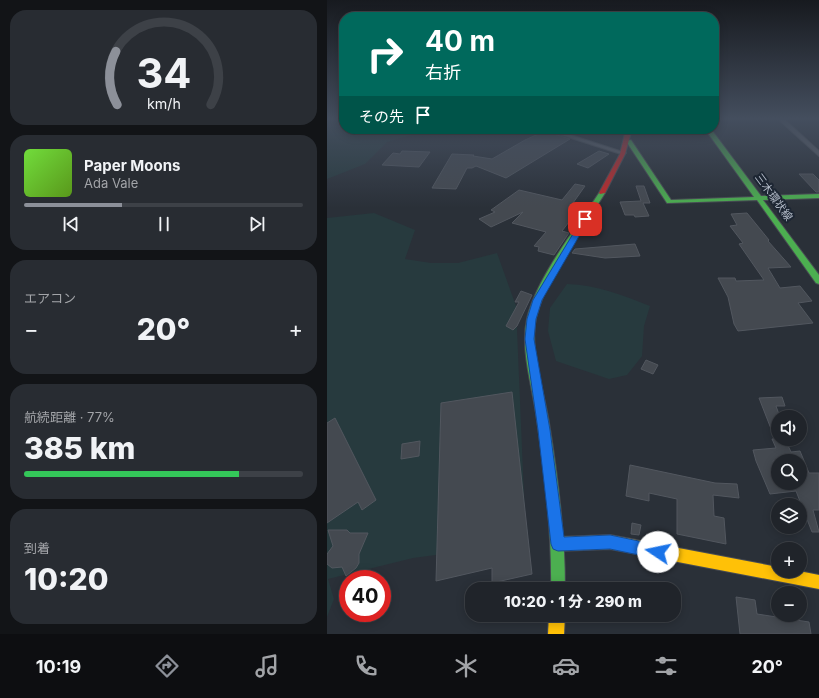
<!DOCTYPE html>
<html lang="ja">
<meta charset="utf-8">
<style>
:root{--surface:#20242a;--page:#282c32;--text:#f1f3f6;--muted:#a2a4a8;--line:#3d4147;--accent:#8c9099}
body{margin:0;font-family:Inter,"Noto Sans JP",sans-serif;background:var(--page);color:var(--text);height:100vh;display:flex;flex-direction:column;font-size:15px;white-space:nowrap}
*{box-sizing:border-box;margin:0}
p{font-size:13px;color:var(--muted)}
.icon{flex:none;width:22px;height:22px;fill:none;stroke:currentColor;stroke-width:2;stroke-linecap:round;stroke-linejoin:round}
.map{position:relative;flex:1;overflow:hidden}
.side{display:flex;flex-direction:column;gap:10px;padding:10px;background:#121417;width:327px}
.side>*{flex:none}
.banner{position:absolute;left:12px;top:12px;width:380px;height:122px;border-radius:16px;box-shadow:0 2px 10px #0003,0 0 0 1px var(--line);background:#00695c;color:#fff;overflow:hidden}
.buttons{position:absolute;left:444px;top:410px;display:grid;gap:8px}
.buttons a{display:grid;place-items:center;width:36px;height:36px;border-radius:50%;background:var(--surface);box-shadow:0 2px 10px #0003,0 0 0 1px var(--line);font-size:20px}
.speed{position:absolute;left:12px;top:570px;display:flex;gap:8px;font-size:20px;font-weight:700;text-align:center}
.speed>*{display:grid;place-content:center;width:52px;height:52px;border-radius:50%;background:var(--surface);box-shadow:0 2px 10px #0003,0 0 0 1px var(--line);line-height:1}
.speed .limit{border:6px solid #d22;background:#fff;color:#111}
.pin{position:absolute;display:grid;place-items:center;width:34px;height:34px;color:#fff;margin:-17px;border-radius:8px;box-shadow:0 2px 6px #0006}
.me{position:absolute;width:44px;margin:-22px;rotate:281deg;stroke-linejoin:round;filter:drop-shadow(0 0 3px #0008)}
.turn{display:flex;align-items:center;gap:14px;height:84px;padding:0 20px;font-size:18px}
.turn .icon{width:52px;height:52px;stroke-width:2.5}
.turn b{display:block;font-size:28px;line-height:34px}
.then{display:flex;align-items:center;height:38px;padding:0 20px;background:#0003;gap:8px;font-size:15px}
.big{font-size:30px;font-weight:800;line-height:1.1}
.side .card{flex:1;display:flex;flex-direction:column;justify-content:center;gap:6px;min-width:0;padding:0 14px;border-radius:16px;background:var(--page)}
.side .dial{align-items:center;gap:0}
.dial svg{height:104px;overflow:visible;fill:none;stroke:var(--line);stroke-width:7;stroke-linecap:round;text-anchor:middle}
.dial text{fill:var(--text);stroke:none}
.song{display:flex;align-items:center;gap:12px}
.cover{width:48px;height:48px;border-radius:6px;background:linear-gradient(135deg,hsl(100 70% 55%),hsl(90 70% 35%))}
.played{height:4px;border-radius:2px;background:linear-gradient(90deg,var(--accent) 35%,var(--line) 35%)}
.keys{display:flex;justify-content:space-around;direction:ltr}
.heat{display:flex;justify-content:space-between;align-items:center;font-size:22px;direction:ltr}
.charge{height:6px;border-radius:3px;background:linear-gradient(90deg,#34c759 77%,var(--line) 0)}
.trip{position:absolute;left:138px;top:582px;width:216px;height:40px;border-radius:16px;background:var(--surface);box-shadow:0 2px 10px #0003,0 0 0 1px var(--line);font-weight:800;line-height:40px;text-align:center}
.tab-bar{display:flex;height:64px;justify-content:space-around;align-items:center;background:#0d0e11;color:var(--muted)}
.tab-bar .icon{width:28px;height:28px}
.tab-bar .active{color:var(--accent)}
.tab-bar b{font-size:18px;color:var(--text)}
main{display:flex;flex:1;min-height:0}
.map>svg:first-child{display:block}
.green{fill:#273a3e}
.building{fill:#444950;stroke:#52575f;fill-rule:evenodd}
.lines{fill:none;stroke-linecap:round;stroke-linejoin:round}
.street-casing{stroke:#484c53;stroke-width:2}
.fast-casing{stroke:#484c53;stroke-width:2}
.slow-casing{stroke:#484c53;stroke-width:2}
.jam-casing{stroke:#484c53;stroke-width:2}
.street{fill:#5a5e66;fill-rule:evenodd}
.fast{fill:#4caf50;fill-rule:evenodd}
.slow{fill:#ffc107;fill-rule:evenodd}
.jam{fill:#c62828;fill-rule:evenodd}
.route{fill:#1a73e8;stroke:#114b97}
.labels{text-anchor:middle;stroke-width:4;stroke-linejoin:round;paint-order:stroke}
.far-street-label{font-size:11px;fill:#b4bcc9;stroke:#1d2633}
</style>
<main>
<section class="side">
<div class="card dial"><svg viewBox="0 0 100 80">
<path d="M14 69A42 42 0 1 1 86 69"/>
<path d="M14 69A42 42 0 0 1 13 28" stroke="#8c9099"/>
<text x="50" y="56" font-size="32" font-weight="700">34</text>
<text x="50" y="72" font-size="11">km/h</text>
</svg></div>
<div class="card">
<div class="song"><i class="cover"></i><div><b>Paper Moons</b><p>Ada Vale</p></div></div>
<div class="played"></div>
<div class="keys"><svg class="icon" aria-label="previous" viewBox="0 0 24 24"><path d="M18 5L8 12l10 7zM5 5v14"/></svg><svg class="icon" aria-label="pause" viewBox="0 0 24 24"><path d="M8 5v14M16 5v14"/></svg><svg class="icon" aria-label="next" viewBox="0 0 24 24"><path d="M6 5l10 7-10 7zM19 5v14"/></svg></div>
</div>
<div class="card"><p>エアコン</p>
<div class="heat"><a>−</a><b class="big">20°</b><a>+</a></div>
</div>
<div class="card"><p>航続距離 · 77%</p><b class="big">385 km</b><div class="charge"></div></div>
<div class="card"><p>到着</p><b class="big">10:20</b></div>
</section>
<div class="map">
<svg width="492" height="634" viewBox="0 0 492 634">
<rect width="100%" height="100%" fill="#2a3038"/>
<g class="green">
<polygon points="0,119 17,119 17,129 105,129 60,142 38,164 0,179"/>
<polygon points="47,213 88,230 78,259 104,263 131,263 170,253 189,306 199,543 86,558 1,579 7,599 0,617 0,218"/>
<path d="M 240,284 C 270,285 295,295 323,306 L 317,326 L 315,356 L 300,375 L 282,379 L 229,361 L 221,331 L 223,308 Z"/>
</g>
<g class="building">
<polygon points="218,131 243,139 179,178 149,166 145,168 140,168 129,189 105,188 125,154 147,155 146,156 165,159 198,140"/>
<polygon points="75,151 103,152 92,167 55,165 66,153 73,154"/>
<polygon points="272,151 282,154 261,168 250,164"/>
<polygon points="472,174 486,174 492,180 492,192 489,192"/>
<polygon points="248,184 258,186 246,203 249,203 246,208 252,209 235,231 242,233 227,255 211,251 212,247 207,246 219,232 185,223 196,212 164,227 152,219 168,212 164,210 192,190 235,200"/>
<polygon points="309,186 317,186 323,203 316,203 322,216 308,217 307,215 298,215 293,202 314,201"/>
<polygon points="420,213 442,240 441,241 464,267 441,268 453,288 473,286 485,301 471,303 486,323 411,331 407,324 401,297 391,278 408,278 409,281 437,280 412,244 416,243 403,226 410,225 404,214"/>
<polygon points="308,244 313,256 278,258 245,253 248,249"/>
<polygon points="194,291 205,295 190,326 186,330 179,326 192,302 188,302"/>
<polygon points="319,360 331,365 326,374 314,369"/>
<polygon points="185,392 205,574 165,583 165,568 109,581 114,403"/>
<path d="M 455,397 L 458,406 L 449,406 L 453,417 L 451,417 L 451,439 L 458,439 L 464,452 L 473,451 L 482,473 L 492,473 L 492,510 L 486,510 L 492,532 L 485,532 L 469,491 L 443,494 L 429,461 L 426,450 L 449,448 L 445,439 L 448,439 L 432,398 ZM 446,461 L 473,461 L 473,483 L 451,483 L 451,471 Z"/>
<polygon points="8,418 49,500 35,510 31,502 0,523 0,423"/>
<polygon points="93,441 92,456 74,459 75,444"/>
<polygon points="303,465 388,483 410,484 412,498 386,495 387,516 397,518 399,544 350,534 350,499 322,493 322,501 299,496"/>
<polygon points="305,523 314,525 312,535 304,534"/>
<polygon points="1,530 20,530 23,533 41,533 32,554 32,563 29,568 19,576 15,567 5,568 0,564 0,554 6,546"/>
<polygon points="409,597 428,600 430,614 482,622 484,634 413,634"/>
</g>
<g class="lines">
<g class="street-casing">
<g id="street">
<polygon points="451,119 457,119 492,151 492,156"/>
<polygon points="216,129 225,129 299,153 294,154"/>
</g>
</g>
<g class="fast-casing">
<g id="fast">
<polygon points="378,129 384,129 434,196 492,194 492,198 436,200 492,275 492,284 489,283 430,200 340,203 299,141 304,140 344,200 427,197"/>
<path d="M 275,191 L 278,193 C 255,230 219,276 209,318 C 202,348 217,391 222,423 C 231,478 238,533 238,589 L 224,589 C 225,532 218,476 210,420 C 206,388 193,351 200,319 C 209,279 249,228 272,193 Z"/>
</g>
</g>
<g class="slow-casing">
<g id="slow">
<polygon points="283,535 451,567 451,571 472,571 492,575 492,589 283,549 231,551 226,549 224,544 226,539 231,537"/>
<polygon points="222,615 238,615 237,634 221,634"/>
</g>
</g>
<g class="jam-casing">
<polygon id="jam" points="299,129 305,129 298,154 278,193 273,194 272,193 293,154"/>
</g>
<use href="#street" class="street"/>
<use href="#fast" class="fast"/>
<use href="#slow" class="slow"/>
<use href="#jam" class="jam"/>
</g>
<linearGradient id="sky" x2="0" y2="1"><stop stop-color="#171a1f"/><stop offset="0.57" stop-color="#444e5e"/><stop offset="1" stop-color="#444e5e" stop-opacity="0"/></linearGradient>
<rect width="492" height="208" fill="url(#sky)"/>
<polygon class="route" points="258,217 262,219 215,300 209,319 207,339 223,430 237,537 283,535 331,545 336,547 338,552 336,557 331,559 283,549 231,551 226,549 224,544 211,430 198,339 200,319 206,300 255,219"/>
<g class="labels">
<g class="far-street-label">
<text transform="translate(447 197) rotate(54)" y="4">三木環状線</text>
</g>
</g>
</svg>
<div class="buttons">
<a><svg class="icon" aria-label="sound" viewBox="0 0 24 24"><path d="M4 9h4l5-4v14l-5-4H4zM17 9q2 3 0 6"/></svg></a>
<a><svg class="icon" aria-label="search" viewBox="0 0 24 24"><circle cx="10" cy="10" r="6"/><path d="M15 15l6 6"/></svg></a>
<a><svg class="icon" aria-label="layers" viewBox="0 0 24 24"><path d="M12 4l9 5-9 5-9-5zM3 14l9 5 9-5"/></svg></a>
<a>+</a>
<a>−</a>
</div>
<div class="speed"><div class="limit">40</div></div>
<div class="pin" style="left:258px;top:219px;background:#d93025"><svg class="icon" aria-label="arrive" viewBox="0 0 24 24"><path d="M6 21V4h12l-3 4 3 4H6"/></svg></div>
<svg class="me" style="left:331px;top:552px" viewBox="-20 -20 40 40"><circle r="19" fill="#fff"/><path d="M0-13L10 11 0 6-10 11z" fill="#1a73e8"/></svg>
<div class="trip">10:20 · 1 分 · 290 m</div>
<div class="banner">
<div class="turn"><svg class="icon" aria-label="right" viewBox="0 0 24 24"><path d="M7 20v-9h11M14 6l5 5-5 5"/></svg><div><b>40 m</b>右折</div></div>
<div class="then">その先<svg class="icon" aria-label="arrive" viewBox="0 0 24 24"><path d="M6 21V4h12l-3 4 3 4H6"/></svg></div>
</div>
</div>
</main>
<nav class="tab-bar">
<b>10:19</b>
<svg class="icon active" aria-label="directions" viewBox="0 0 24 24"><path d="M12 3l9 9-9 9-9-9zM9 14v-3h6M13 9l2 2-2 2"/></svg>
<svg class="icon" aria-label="music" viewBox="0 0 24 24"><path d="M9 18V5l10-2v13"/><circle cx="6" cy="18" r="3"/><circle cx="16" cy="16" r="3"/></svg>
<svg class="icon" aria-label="phone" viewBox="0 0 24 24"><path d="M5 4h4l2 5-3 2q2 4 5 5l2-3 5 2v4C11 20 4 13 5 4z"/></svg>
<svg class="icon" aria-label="climate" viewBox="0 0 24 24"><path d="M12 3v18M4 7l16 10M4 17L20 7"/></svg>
<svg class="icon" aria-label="car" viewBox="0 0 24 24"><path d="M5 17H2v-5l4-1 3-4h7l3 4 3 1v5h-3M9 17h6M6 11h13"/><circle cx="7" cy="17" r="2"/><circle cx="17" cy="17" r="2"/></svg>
<svg class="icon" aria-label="filters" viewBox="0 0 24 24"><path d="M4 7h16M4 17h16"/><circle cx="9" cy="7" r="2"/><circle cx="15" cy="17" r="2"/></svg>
<b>20°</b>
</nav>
